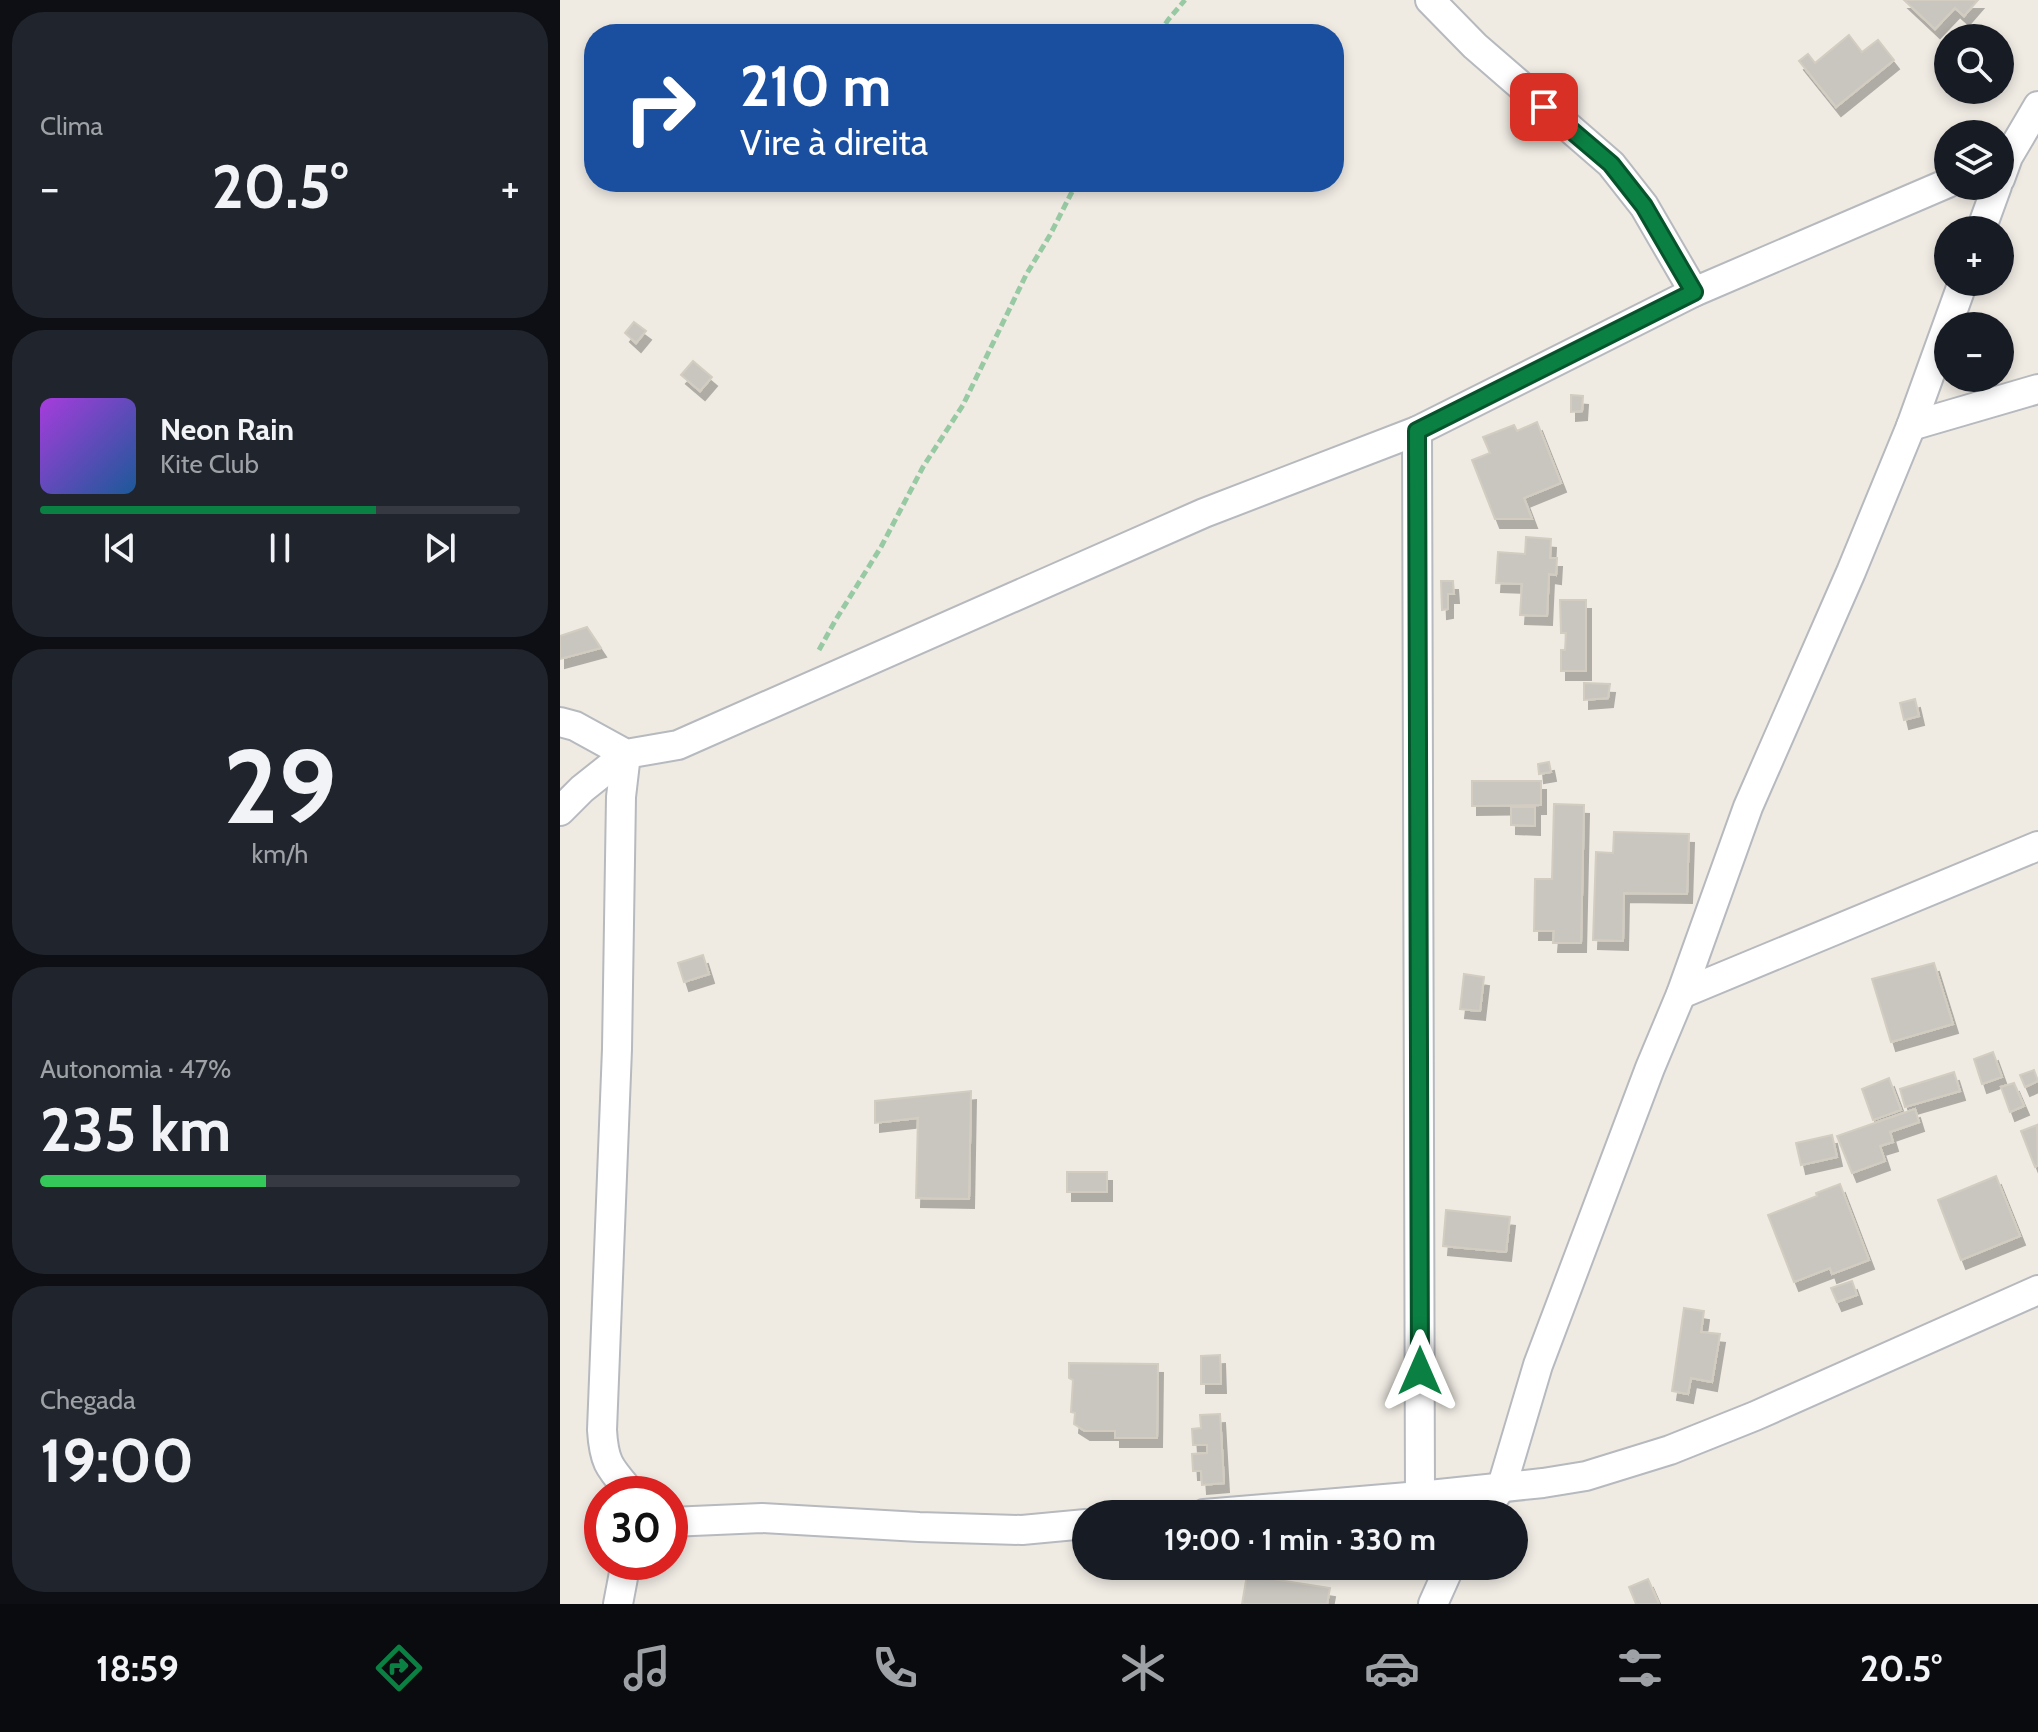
<!DOCTYPE html>
<html lang="pt">
<meta charset="utf-8">
<style>
:root{--surface:#171b24;--page:#20242c;--text:#f1f3f6;--muted:#9ea1a6;--line:#363941;--accent:#0b8043}
body{margin:0;font-family:Cabin,sans-serif;background:var(--page);color:var(--text);height:100vh;display:flex;flex-direction:column;font-size:30px;white-space:nowrap}
*{box-sizing:border-box;margin:0}
p{font-size:26px;color:var(--muted)}
.icon{flex:none;width:44px;height:44px;fill:none;stroke:currentColor;stroke-width:2;stroke-linecap:round;stroke-linejoin:round}
.map{position:relative;flex:1;overflow:hidden}
.drawer{display:flex;flex-direction:column;gap:12px;padding:12px;background:#0d0f14;width:560px}
.drawer>*{flex:none}
.top-card{position:absolute;left:24px;top:24px;width:760px;height:168px;border-radius:32px;box-shadow:0 4px 12px #0003;background:#1a4fa0;color:#fff;overflow:hidden}
.fabs{position:absolute;left:1374px;top:24px;display:grid;gap:16px}
.fabs a{display:grid;place-items:center;width:80px;height:80px;border-radius:50%;background:var(--surface);box-shadow:0 4px 12px #0003;font-size:40px}
.speed{position:absolute;left:24px;top:1476px;display:flex;gap:16px;font-size:40px;font-weight:700;text-align:center}
.speed>*{display:grid;place-content:center;width:104px;height:104px;border-radius:50%;background:var(--surface);box-shadow:0 4px 12px #0003;line-height:1}
.speed .limit{border:12px solid #d22;background:#fff;color:#111}
.pin{position:absolute;display:grid;place-items:center;width:68px;height:68px;color:#fff;margin:-34px;border-radius:16px;box-shadow:0 4px 12px #0006}
.me{position:absolute;width:88px;margin:-44px;rotate:0deg;stroke-linejoin:round;filter:drop-shadow(0 0 6px #0008)}
.turn{display:flex;align-items:center;gap:28px;height:168px;padding:0 24px;font-size:36px}
.turn .icon{width:104px;height:104px;stroke-width:2.5}
.turn b{display:block;font-size:56px;line-height:68px}
.big{font-size:60px;font-weight:700;line-height:1.1}
.drawer .widget{flex:1;display:flex;flex-direction:column;justify-content:center;gap:12px;min-width:0;padding:0 28px;border-radius:32px;background:var(--page)}
.drawer .dial{align-items:center;gap:0}
.dial b{font-size:104px;line-height:1}
.song{display:flex;align-items:center;gap:24px}
.cover{width:96px;height:96px;border-radius:12px;background:linear-gradient(135deg,hsl(280 70% 55%),hsl(210 70% 35%))}
.played{height:8px;border-radius:4px;background:linear-gradient(90deg,var(--accent) 70%,var(--line) 70%)}
.keys{display:flex;justify-content:space-around;direction:ltr}
.heat{display:flex;justify-content:space-between;align-items:center;font-size:44px;direction:ltr}
.charge{height:12px;border-radius:6px;background:linear-gradient(90deg,#34c759 47%,var(--line) 0)}
.trip{position:absolute;left:512px;top:1500px;width:456px;height:80px;border-radius:40px;background:var(--surface);box-shadow:0 4px 12px #0003;font-weight:700;line-height:80px;text-align:center}
.tab-bar{display:flex;height:128px;justify-content:space-around;align-items:center;background:#090b0e;color:var(--muted)}
.tab-bar .icon{width:56px;height:56px}
.tab-bar .selected{color:var(--accent)}
.tab-bar b{font-size:36px;color:var(--text)}
main{display:flex;flex:1;min-height:0}
.map>svg:first-child{display:block}
.building{fill:#c9c6c0;stroke:#d3cdc1;stroke-width:2;filter:url(#shadow)}
.lines{fill:none;stroke-linecap:round;stroke-linejoin:round}
.minor-casing{stroke:#b6b9be;stroke-width:32}
.path{stroke:#97c9a3;stroke-width:5;stroke-dasharray:8 4;stroke-linecap:butt}
.minor{stroke:#fff;stroke-width:28}
.route-casing{stroke:#07532c;stroke-width:20}
.route{stroke:#0b8043;stroke-width:14}
</style>
<main>
<section class="drawer">
<div class="widget"><p>Clima</p>
<div class="heat"><a>−</a><b class="big">20.5°</b><a>+</a></div>
</div>
<div class="widget">
<div class="song"><i class="cover"></i><div><b>Neon Rain</b><p>Kite Club</p></div></div>
<div class="played"></div>
<div class="keys"><svg class="icon" aria-label="previous" viewBox="0 0 24 24"><path d="M18 5L8 12l10 7zM5 5v14"/></svg><svg class="icon" aria-label="pause" viewBox="0 0 24 24"><path d="M8 5v14M16 5v14"/></svg><svg class="icon" aria-label="next" viewBox="0 0 24 24"><path d="M6 5l10 7-10 7zM19 5v14"/></svg></div>
</div>
<div class="widget dial"><b>29</b><p>km/h</p></div>
<div class="widget"><p>Autonomia · 47%</p><b class="big">235 km</b><div class="charge"></div></div>
<div class="widget"><p>Chegada</p><b class="big">19:00</b></div>
</section>
<div class="map">
<svg width="1478" height="1604" viewBox="0 0 1478 1604">
<defs>
<filter id="shadow"><feDropShadow dx="5" dy="9" stdDeviation="0" flood-color="#0004"/></filter>
</defs>
<rect width="100%" height="100%" fill="#efebe3"/>
<g class="building">
<polygon points="1344,0 1418,0 1404,16 1395,8 1375,29"/>
<polygon points="1289,35 1302,52 1318,40 1334,60 1276,107 1239,61 1248,54 1255,63"/>
<polygon points="74,322 86,331 76,343 65,333"/>
<polygon points="133,361 152,377 140,391 121,375"/>
<polygon points="1011,395 1023,396 1022,411 1011,412"/>
<polygon points="977,422 1001,483 964,498 972,519 935,519 912,460 930,453 923,437 954,425 957,431"/>
<polygon points="966,537 991,539 990,558 997,558 996,575 989,574 987,616 960,615 962,584 936,583 938,552 965,554"/>
<polygon points="881,581 893,581 894,594 888,594 888,609 882,610"/>
<polygon points="1000,600 1026,600 1026,671 1001,671 1001,650 1005,650 1006,633 1001,633"/>
<polygon points="27,627 41,648 0,659 0,636"/>
<polygon points="1024,683 1050,684 1048,698 1024,700"/>
<polygon points="1355,699 1359,716 1344,720 1340,703"/>
<polygon points="989,762 991,772 979,774 978,764"/>
<polygon points="912,781 981,781 981,805 912,806"/>
<polygon points="994,804 1024,805 1021,943 993,943 994,931 974,931 975,879 992,879"/>
<polygon points="951,807 975,807 975,826 951,825"/>
<polygon points="1054,832 1129,834 1127,894 1064,893 1063,941 1033,940 1036,852 1053,853"/>
<polygon points="143,955 149,974 124,982 118,963"/>
<polygon points="1374,963 1393,1024 1331,1042 1312,979"/>
<polygon points="904,974 924,977 920,1011 900,1009"/>
<polygon points="1433,1052 1442,1077 1422,1084 1414,1059"/>
<polygon points="1474,1070 1478,1081 1465,1087 1460,1075"/>
<polygon points="1394,1072 1400,1091 1345,1107 1340,1089"/>
<polygon points="1329,1078 1341,1110 1313,1120 1302,1089"/>
<polygon points="1454,1083 1464,1106 1450,1112 1441,1087"/>
<polygon points="411,1091 409,1199 356,1198 358,1118 315,1123 315,1101"/>
<polygon points="1355,1109 1359,1122 1330,1132 1333,1142 1320,1146 1325,1161 1292,1173 1277,1136"/>
<polygon points="1477,1125 1478,1165 1475,1167 1461,1131"/>
<polygon points="1272,1135 1277,1157 1241,1165 1236,1143"/>
<rect x="507" y="1172" width="40" height="20"/>
<polygon points="1436,1176 1460,1236 1401,1260 1378,1200"/>
<polygon points="1280,1184 1309,1260 1272,1274 1270,1268 1234,1282 1208,1215 1257,1196 1256,1193"/>
<polygon points="886,1210 950,1217 946,1252 883,1246"/>
<polygon points="1292,1281 1297,1295 1277,1302 1271,1288"/>
<polygon points="1124,1308 1144,1311 1141,1332 1160,1334 1152,1382 1131,1378 1128,1394 1112,1391"/>
<polygon points="660,1355 661,1384 641,1384 641,1356"/>
<polygon points="509,1363 598,1364 597,1438 555,1438 555,1431 525,1431 514,1424 515,1413 511,1412 513,1380 509,1378"/>
<polygon points="660,1414 664,1483 642,1485 641,1471 633,1471 632,1454 647,1453 647,1445 633,1445 632,1429 641,1428 640,1415"/>
<polygon points="687,1575 770,1588 767,1604 682,1604"/>
<polygon points="1088,1579 1099,1604 1076,1604 1069,1587"/>
</g>
<g class="lines">
<g class="minor-casing">
<g id="minor">
<polyline points="870,0 915,46 1051,164 1084,206 1134,292"/>
<polyline points="1440,179 1448,157 1478,106"/>
<polyline points="1421,230 1437,186"/>
<polyline points="1351,426 1478,389"/>
<polyline points="857,431 860,1496"/>
<polyline points="0,722 15,726 66,754 118,745 644,513 857,431 1134,292 1388,183"/>
<path d="M 66,754 L 61,797 L 57,1049 L 42,1430 C 44,1464 50,1468 72,1494"/>
<polyline points="0,811 22,789 66,754"/>
<polyline points="1121,994 1478,846"/>
<polyline points="644,1514 860,1496 983,1483 1026,1476 1110,1450 1195,1416 1478,1290"/>
<polyline points="923,1514 942,1486 978,1365 1090,1068 1121,994 1188,807 1291,572 1351,426 1403,282"/>
<polyline points="110,1522 202,1518 359,1527 462,1530 526,1524"/>
<polyline points="58,1604 66,1562"/>
<polyline points="873,1604 890,1566"/>
</g>
</g>
<g class="path">
<polyline points="599,34 608,20 625,0"/>
<polyline points="259,650 275,621 321,547 363,467 403,405 466,275 490,235 517,182"/>
</g>
<use href="#minor" class="minor"/>
</g>
<g class="lines">
<g class="route-casing">
<polyline id="route" points="860,1371 857,431 1134,292 1084,206 1051,164 984,107"/>
</g>
<use href="#route" class="route"/>
</g>
</svg>
<div class="fabs">
<a><svg class="icon" aria-label="search" viewBox="0 0 24 24"><circle cx="10" cy="10" r="6"/><path d="M15 15l6 6"/></svg></a>
<a><svg class="icon" aria-label="layers" viewBox="0 0 24 24"><path d="M12 4l9 5-9 5-9-5zM3 14l9 5 9-5"/></svg></a>
<a>+</a>
<a>−</a>
</div>
<div class="speed"><div class="limit">30</div></div>
<div class="pin" style="left:984px;top:107px;background:#d93025"><svg class="icon" aria-label="arrive" viewBox="0 0 24 24"><path d="M6 21V4h12l-3 4 3 4H6"/></svg></div>
<svg class="me" style="left:860px;top:1371px" viewBox="-20 -20 40 40"><path d="M0-17L14 15 0 8-14 15z" fill="#0b8043" stroke="#fff" stroke-width="4"/></svg>
<div class="trip">19:00 · 1 min · 330 m</div>
<div class="top-card">
<div class="turn"><svg class="icon" aria-label="right" viewBox="0 0 24 24"><path d="M7 20v-9h11M14 6l5 5-5 5"/></svg><div><b>210 m</b>Vire à direita</div></div>
</div>
</div>
</main>
<nav class="tab-bar">
<b>18:59</b>
<svg class="icon selected" aria-label="directions" viewBox="0 0 24 24"><path d="M12 3l9 9-9 9-9-9zM9 14v-3h6M13 9l2 2-2 2"/></svg>
<svg class="icon" aria-label="music" viewBox="0 0 24 24"><path d="M9 18V5l10-2v13"/><circle cx="6" cy="18" r="3"/><circle cx="16" cy="16" r="3"/></svg>
<svg class="icon" aria-label="phone" viewBox="0 0 24 24"><path d="M5 4h4l2 5-3 2q2 4 5 5l2-3 5 2v4C11 20 4 13 5 4z"/></svg>
<svg class="icon" aria-label="climate" viewBox="0 0 24 24"><path d="M12 3v18M4 7l16 10M4 17L20 7"/></svg>
<svg class="icon" aria-label="car" viewBox="0 0 24 24"><path d="M5 17H2v-5l4-1 3-4h7l3 4 3 1v5h-3M9 17h6M6 11h13"/><circle cx="7" cy="17" r="2"/><circle cx="17" cy="17" r="2"/></svg>
<svg class="icon" aria-label="filters" viewBox="0 0 24 24"><path d="M4 7h16M4 17h16"/><circle cx="9" cy="7" r="2"/><circle cx="15" cy="17" r="2"/></svg>
<b>20.5°</b>
</nav>
